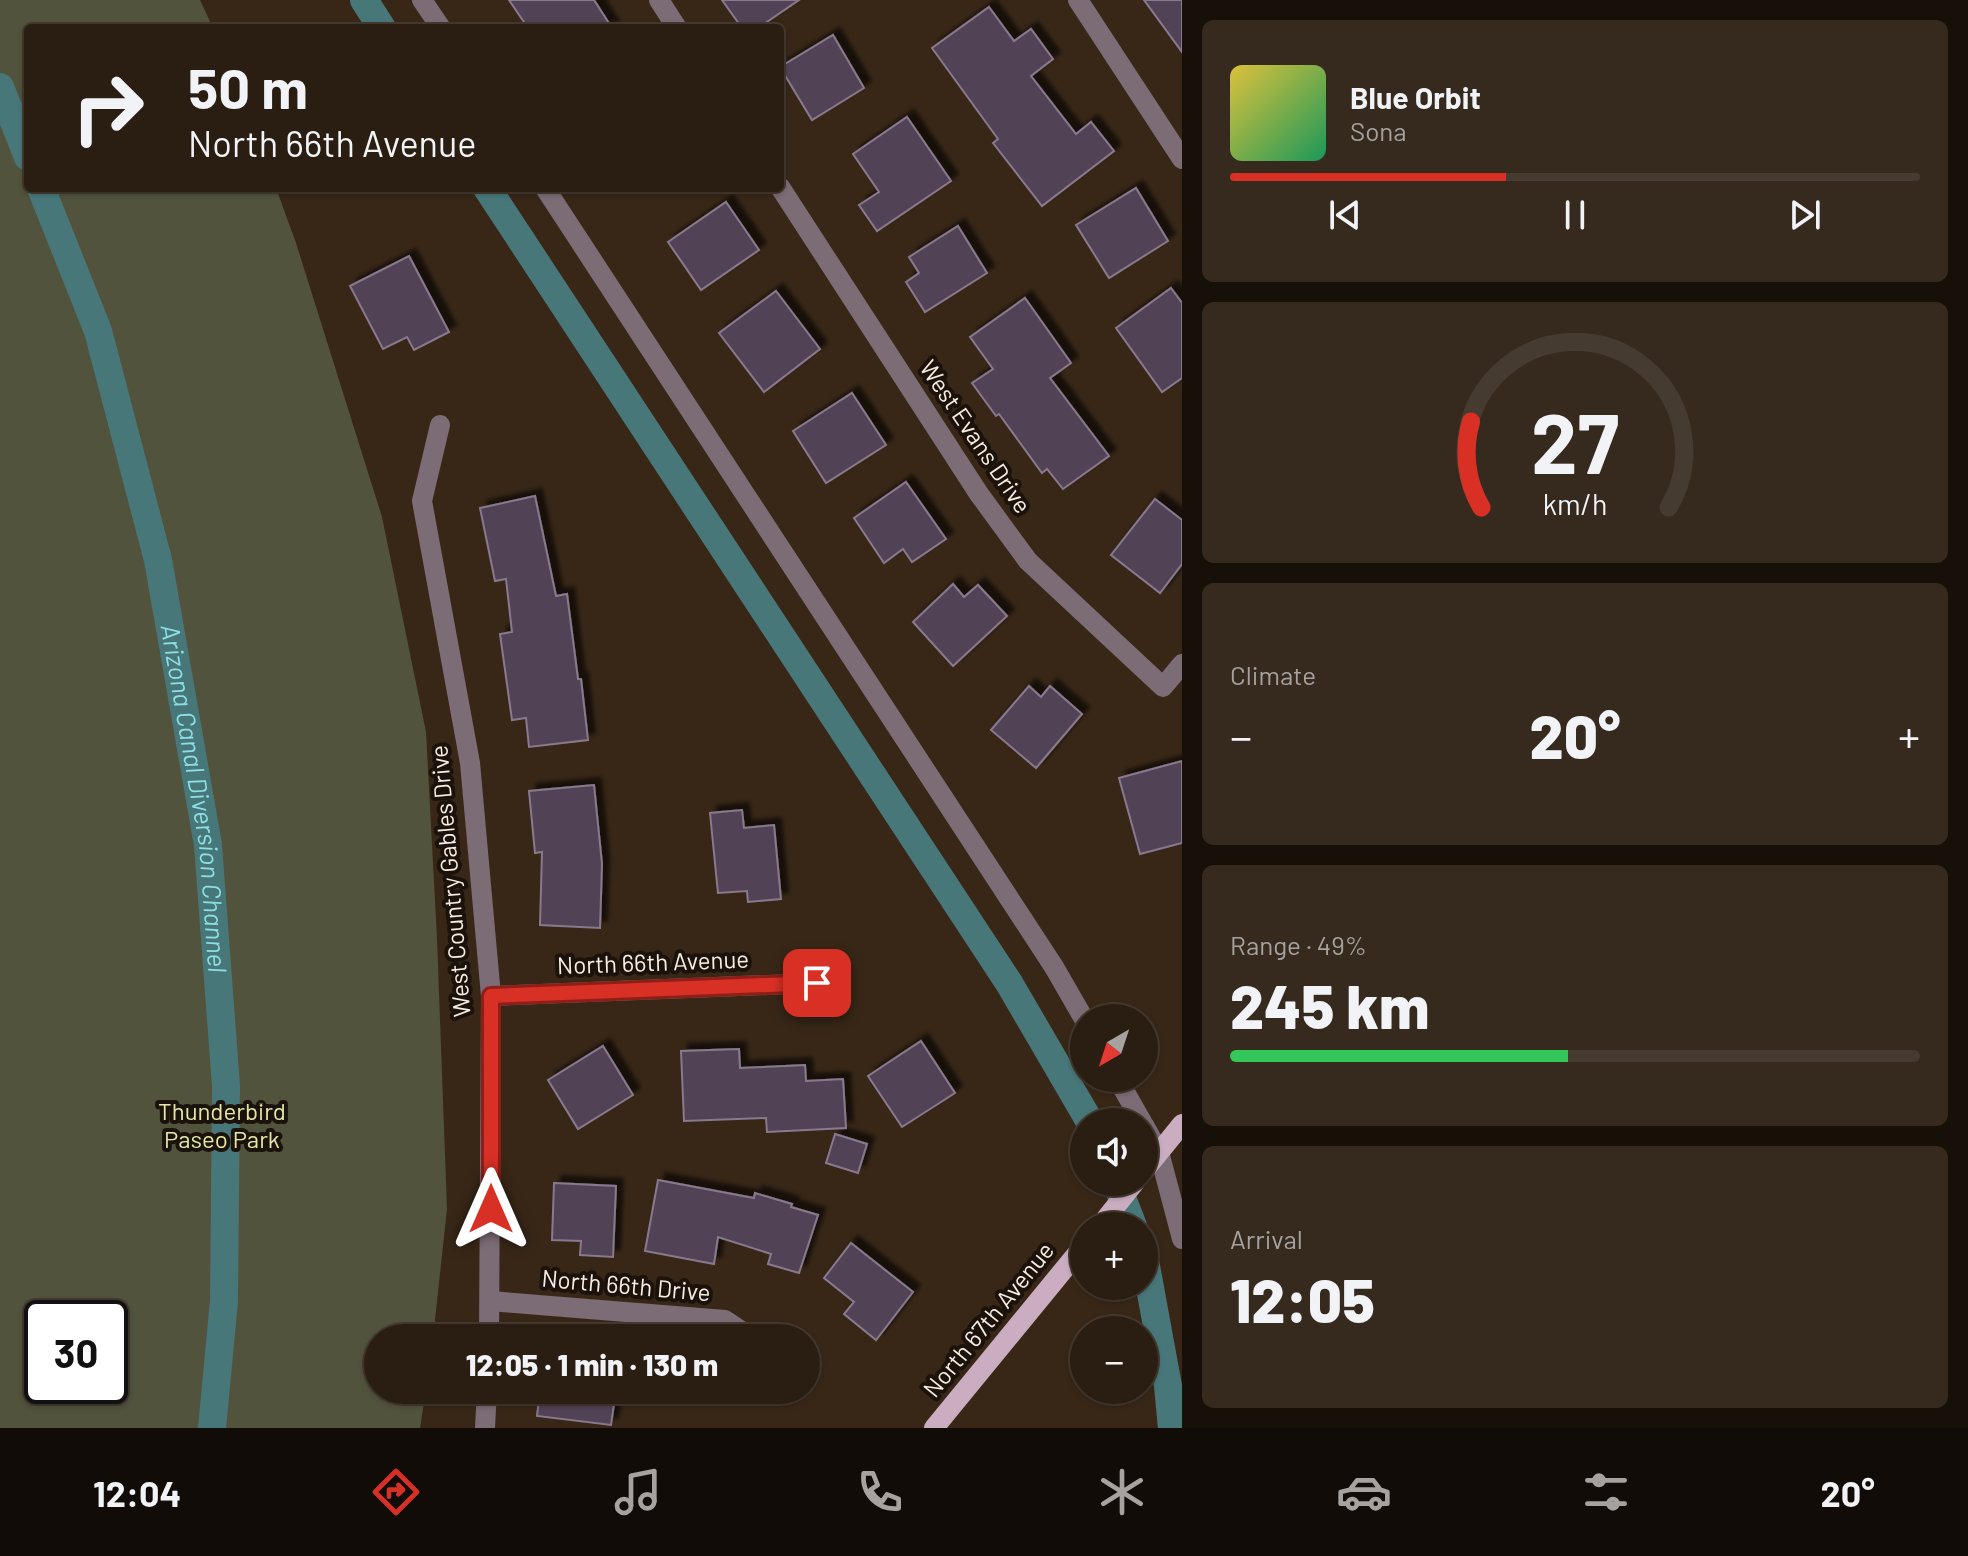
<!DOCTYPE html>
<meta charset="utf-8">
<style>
:root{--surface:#2a1d11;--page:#362a1f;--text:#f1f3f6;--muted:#a5a29f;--line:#463b31;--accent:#d93025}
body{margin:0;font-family:Barlow,sans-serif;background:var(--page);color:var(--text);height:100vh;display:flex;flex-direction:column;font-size:30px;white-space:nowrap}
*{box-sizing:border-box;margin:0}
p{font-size:26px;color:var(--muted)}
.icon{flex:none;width:44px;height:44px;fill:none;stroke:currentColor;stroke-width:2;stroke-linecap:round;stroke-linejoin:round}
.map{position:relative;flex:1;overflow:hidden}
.side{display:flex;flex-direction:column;gap:20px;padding:20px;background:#171009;width:786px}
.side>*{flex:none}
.top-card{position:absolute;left:24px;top:24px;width:760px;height:168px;border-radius:8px;box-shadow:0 2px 6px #0004,0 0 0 2px var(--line);background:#2a1d11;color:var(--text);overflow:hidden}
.needle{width:52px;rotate:219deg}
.controls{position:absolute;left:1070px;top:1004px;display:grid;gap:16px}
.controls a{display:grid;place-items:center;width:88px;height:88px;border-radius:50%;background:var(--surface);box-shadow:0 2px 6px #0004,0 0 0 2px var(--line);font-size:40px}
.speed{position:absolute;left:24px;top:1300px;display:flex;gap:16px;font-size:40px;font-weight:700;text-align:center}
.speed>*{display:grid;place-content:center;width:104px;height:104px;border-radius:50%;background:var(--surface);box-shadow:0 2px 6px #0004,0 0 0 2px var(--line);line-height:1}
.speed .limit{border:4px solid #111;border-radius:12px;background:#fff;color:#111}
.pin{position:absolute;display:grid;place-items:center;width:68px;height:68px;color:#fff;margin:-34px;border-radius:16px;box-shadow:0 4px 12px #0006}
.me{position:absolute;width:88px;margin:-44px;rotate:0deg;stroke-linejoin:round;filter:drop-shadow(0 0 6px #0008)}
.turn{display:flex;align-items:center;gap:28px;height:168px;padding:0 32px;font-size:36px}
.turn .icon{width:104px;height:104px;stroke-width:2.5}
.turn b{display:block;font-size:56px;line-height:68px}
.big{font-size:60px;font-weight:800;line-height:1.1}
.side .card{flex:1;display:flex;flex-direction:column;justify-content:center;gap:12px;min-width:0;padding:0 28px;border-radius:12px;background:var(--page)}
.side .dial{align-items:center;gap:0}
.dial svg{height:208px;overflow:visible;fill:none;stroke:var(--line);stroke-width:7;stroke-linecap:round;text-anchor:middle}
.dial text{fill:var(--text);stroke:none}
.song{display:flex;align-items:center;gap:24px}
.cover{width:96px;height:96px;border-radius:12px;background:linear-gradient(135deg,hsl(50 70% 55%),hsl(150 70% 35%))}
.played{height:8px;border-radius:4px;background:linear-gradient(90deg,var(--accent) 40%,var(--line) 40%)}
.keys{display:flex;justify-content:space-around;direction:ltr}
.heat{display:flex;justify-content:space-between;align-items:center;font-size:44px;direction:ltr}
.charge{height:12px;border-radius:6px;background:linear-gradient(90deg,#34c759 49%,var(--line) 0)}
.trip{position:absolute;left:364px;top:1324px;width:456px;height:80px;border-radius:40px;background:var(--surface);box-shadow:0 2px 6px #0004,0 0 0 2px var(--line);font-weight:800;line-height:80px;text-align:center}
.dock{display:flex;height:128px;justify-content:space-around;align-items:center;background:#110c07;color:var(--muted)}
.dock .icon{width:56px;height:56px}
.dock .current{color:var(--accent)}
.dock b{font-size:36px;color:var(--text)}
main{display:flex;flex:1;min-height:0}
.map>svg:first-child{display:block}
.green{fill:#52533d;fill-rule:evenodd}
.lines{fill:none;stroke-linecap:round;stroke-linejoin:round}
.canal{stroke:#48777a;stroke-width:28}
.building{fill:#514255;stroke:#89798e;stroke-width:2;filter:url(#shadow)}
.minor{stroke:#7b6c76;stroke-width:20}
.major{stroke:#cbadc1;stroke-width:20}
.route-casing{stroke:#8d1f18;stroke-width:20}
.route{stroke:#d93025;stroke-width:14}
.labels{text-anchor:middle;stroke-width:8;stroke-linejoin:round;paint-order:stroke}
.street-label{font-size:24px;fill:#f8ede2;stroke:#1a120b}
.park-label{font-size:24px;fill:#e4e7a8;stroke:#1a120b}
.water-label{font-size:26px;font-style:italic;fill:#8cdfe4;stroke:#1a120b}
</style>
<main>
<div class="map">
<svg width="1182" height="1428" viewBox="0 0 1182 1428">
<defs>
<filter id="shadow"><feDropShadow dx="7" dy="-7" stdDeviation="2" flood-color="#0009"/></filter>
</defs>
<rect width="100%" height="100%" fill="#382717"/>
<path class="green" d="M 0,0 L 200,0 L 213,28 L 28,28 L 28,188 L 276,188 L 296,243 L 382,517 L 426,732 L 437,939 L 447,1209 L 433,1338 L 378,1338 L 378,1390 L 426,1390 L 420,1428 L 0,1428 ZM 42,1318 L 110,1318 L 110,1386 L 42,1386 Z"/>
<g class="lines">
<g class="canal">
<polyline points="364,0 382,28"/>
<polyline points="0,87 28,157"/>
<path id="s1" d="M 41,188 L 98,331 L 158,560 L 208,845 L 226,1086 L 224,1301 L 212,1428"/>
<polyline points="487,188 1009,983 1090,1122"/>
<polyline points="1116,1182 1133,1226"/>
<polyline points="1144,1255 1168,1386 1172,1428"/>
</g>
</g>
<g class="building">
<polygon points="509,0 594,0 612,28 528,28"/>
<polygon points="722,0 799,0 758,28 742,28"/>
<polygon points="1144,0 1182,0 1182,52"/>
<polygon points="989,7 1014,41 1031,29 1053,59 1031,76 1076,134 1091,122 1114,151 1042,206 993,143 998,139 932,48"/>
<polygon points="833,35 864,88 812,120 780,67"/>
<polygon points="907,117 951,181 877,231 859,205 879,192 853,154"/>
<polygon points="1136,188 1168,241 1109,278 1076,225"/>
<polygon points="726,202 759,250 701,290 668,242"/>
<polygon points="958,226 987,273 925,312 906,282 919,273 909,257"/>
<polygon points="409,256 449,332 414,350 407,337 383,349 350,286"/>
<polygon points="1171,288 1182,303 1182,378 1162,392 1116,328"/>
<polygon points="776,291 820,349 764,392 719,333"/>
<polygon points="1025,298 1071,363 1050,378 1109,456 1063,489 1047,469 1042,473 999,414 996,416 972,383 993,369 970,337"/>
<polygon points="852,393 886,445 826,483 793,431"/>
<polygon points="906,482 946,539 912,562 903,549 884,563 854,518"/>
<polygon points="535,496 556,596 567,594 578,679 581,679 588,740 529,747 526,718 512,720 500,634 512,632 506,579 495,581 480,508"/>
<polygon points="1155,499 1182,520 1182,564 1160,593 1111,555"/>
<polygon points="953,584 964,597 978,585 1007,616 953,666 913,622"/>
<polygon points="1029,686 1041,697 1050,686 1082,714 1036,768 991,730"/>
<polygon points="1182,761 1182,843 1140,854 1119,778"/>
<polygon points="594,785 602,864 600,928 540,925 542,852 535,853 529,791"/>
<polygon points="742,810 744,828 774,825 781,899 748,902 747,891 718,893 710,813"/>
<polygon points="921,1041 955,1093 902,1127 868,1076"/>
<polygon points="603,1046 633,1095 578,1129 548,1080"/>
<polygon points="739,1049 740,1068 805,1065 806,1081 843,1079 846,1128 767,1132 766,1118 684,1121 681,1051"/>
<polygon points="835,1134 867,1144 858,1173 826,1163"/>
<polygon points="658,1180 754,1198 755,1193 792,1204 791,1207 818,1215 799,1273 768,1264 771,1254 718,1237 714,1264 645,1251"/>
<polygon points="554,1183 616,1186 613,1257 580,1255 581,1241 552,1240"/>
<polygon points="851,1243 913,1292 876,1340 844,1314 854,1302 824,1278"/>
<polygon points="552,1390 616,1390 611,1425 537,1416 540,1392 551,1394"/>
</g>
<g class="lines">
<g class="minor">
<polyline points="422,0 441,28"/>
<polyline points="659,0 677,28"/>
<polyline points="1078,0 1182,159"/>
<polyline points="780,187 979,494 1028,561 1163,687 1182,664"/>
<polyline points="545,188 1054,967 1084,1019"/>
<polyline points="440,425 422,501 470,763 491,996 489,1338"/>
<polyline points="491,996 817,983"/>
<polyline points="1117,1078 1142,1122"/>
<polyline points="1144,1125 1159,1152 1182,1239"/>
<polyline points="490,1301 725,1320 752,1338"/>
<polyline points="485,1428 487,1390"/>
</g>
<g class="major">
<polyline points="1144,1171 1182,1124"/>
<polyline points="1100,1226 1135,1182"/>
<polyline points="934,1428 1084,1245"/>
</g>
</g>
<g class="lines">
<g class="route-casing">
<polyline id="route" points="491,1209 491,996 817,983"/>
</g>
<use href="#route" class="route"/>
</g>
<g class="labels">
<g class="street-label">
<text transform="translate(975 437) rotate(56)" y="8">West Evans Drive</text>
<text transform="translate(451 881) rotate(-95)" y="8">West Country Gables Drive</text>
<text transform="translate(653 963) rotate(-2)" y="8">North 66th Avenue</text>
<text transform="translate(626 1286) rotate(5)" y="8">North 66th Drive</text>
<text transform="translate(989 1320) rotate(-51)" y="8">North 67th Avenue</text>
</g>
<g class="park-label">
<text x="222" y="1120">Thunderbird<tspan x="222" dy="28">Paseo Park</tspan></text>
</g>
<g class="water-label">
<text dy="9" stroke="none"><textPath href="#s1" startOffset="632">Arizona Canal Diversion Channel</textPath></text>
</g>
</g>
</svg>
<div class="controls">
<a><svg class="needle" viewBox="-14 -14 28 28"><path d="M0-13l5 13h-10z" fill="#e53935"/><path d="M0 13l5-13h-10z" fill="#a5a29f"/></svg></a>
<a><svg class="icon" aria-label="sound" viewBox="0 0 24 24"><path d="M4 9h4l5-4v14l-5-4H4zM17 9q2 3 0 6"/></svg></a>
<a>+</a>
<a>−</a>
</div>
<div class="speed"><div class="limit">30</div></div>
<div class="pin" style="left:817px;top:983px;background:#d93025"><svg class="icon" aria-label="arrive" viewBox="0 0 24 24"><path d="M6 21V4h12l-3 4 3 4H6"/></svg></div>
<svg class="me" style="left:491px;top:1209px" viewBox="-20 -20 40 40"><path d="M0-17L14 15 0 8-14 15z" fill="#d93025" stroke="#fff" stroke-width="4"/></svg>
<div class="trip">12:05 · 1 min · 130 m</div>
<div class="top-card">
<div class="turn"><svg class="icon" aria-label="right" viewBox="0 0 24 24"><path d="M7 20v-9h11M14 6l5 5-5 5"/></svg><div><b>50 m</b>North 66th Avenue</div></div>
</div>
</div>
<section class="side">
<div class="card">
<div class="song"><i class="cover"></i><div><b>Blue Orbit</b><p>Sona</p></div></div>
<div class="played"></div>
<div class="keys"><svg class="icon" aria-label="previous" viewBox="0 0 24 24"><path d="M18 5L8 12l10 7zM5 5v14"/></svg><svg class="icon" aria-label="pause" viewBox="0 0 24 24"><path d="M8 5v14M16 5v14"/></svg><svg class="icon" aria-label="next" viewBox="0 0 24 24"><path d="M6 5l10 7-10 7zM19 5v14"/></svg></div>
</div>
<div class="card dial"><svg viewBox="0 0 100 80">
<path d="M14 69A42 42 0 1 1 86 69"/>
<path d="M14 69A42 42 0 0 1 10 36" stroke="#d93025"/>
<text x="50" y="56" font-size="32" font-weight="700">27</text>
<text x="50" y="72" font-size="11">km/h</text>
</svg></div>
<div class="card"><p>Climate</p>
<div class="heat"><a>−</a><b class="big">20°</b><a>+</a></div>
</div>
<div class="card"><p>Range · 49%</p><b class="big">245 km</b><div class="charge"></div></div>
<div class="card"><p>Arrival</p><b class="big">12:05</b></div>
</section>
</main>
<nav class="dock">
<b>12:04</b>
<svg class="icon current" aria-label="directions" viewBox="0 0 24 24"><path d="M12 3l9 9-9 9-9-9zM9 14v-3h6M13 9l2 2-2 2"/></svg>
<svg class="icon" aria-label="music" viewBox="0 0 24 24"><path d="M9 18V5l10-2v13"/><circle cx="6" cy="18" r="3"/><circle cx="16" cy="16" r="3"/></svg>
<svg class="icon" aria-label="phone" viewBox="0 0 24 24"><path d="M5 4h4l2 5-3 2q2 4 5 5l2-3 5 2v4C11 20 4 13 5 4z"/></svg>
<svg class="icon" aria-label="climate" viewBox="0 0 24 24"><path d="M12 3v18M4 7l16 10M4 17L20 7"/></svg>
<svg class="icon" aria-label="car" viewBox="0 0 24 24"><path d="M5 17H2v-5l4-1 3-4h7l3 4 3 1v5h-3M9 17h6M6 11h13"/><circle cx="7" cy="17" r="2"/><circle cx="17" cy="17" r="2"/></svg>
<svg class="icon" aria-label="filters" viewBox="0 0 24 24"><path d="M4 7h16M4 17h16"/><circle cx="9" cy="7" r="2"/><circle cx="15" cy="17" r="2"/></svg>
<b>20°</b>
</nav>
